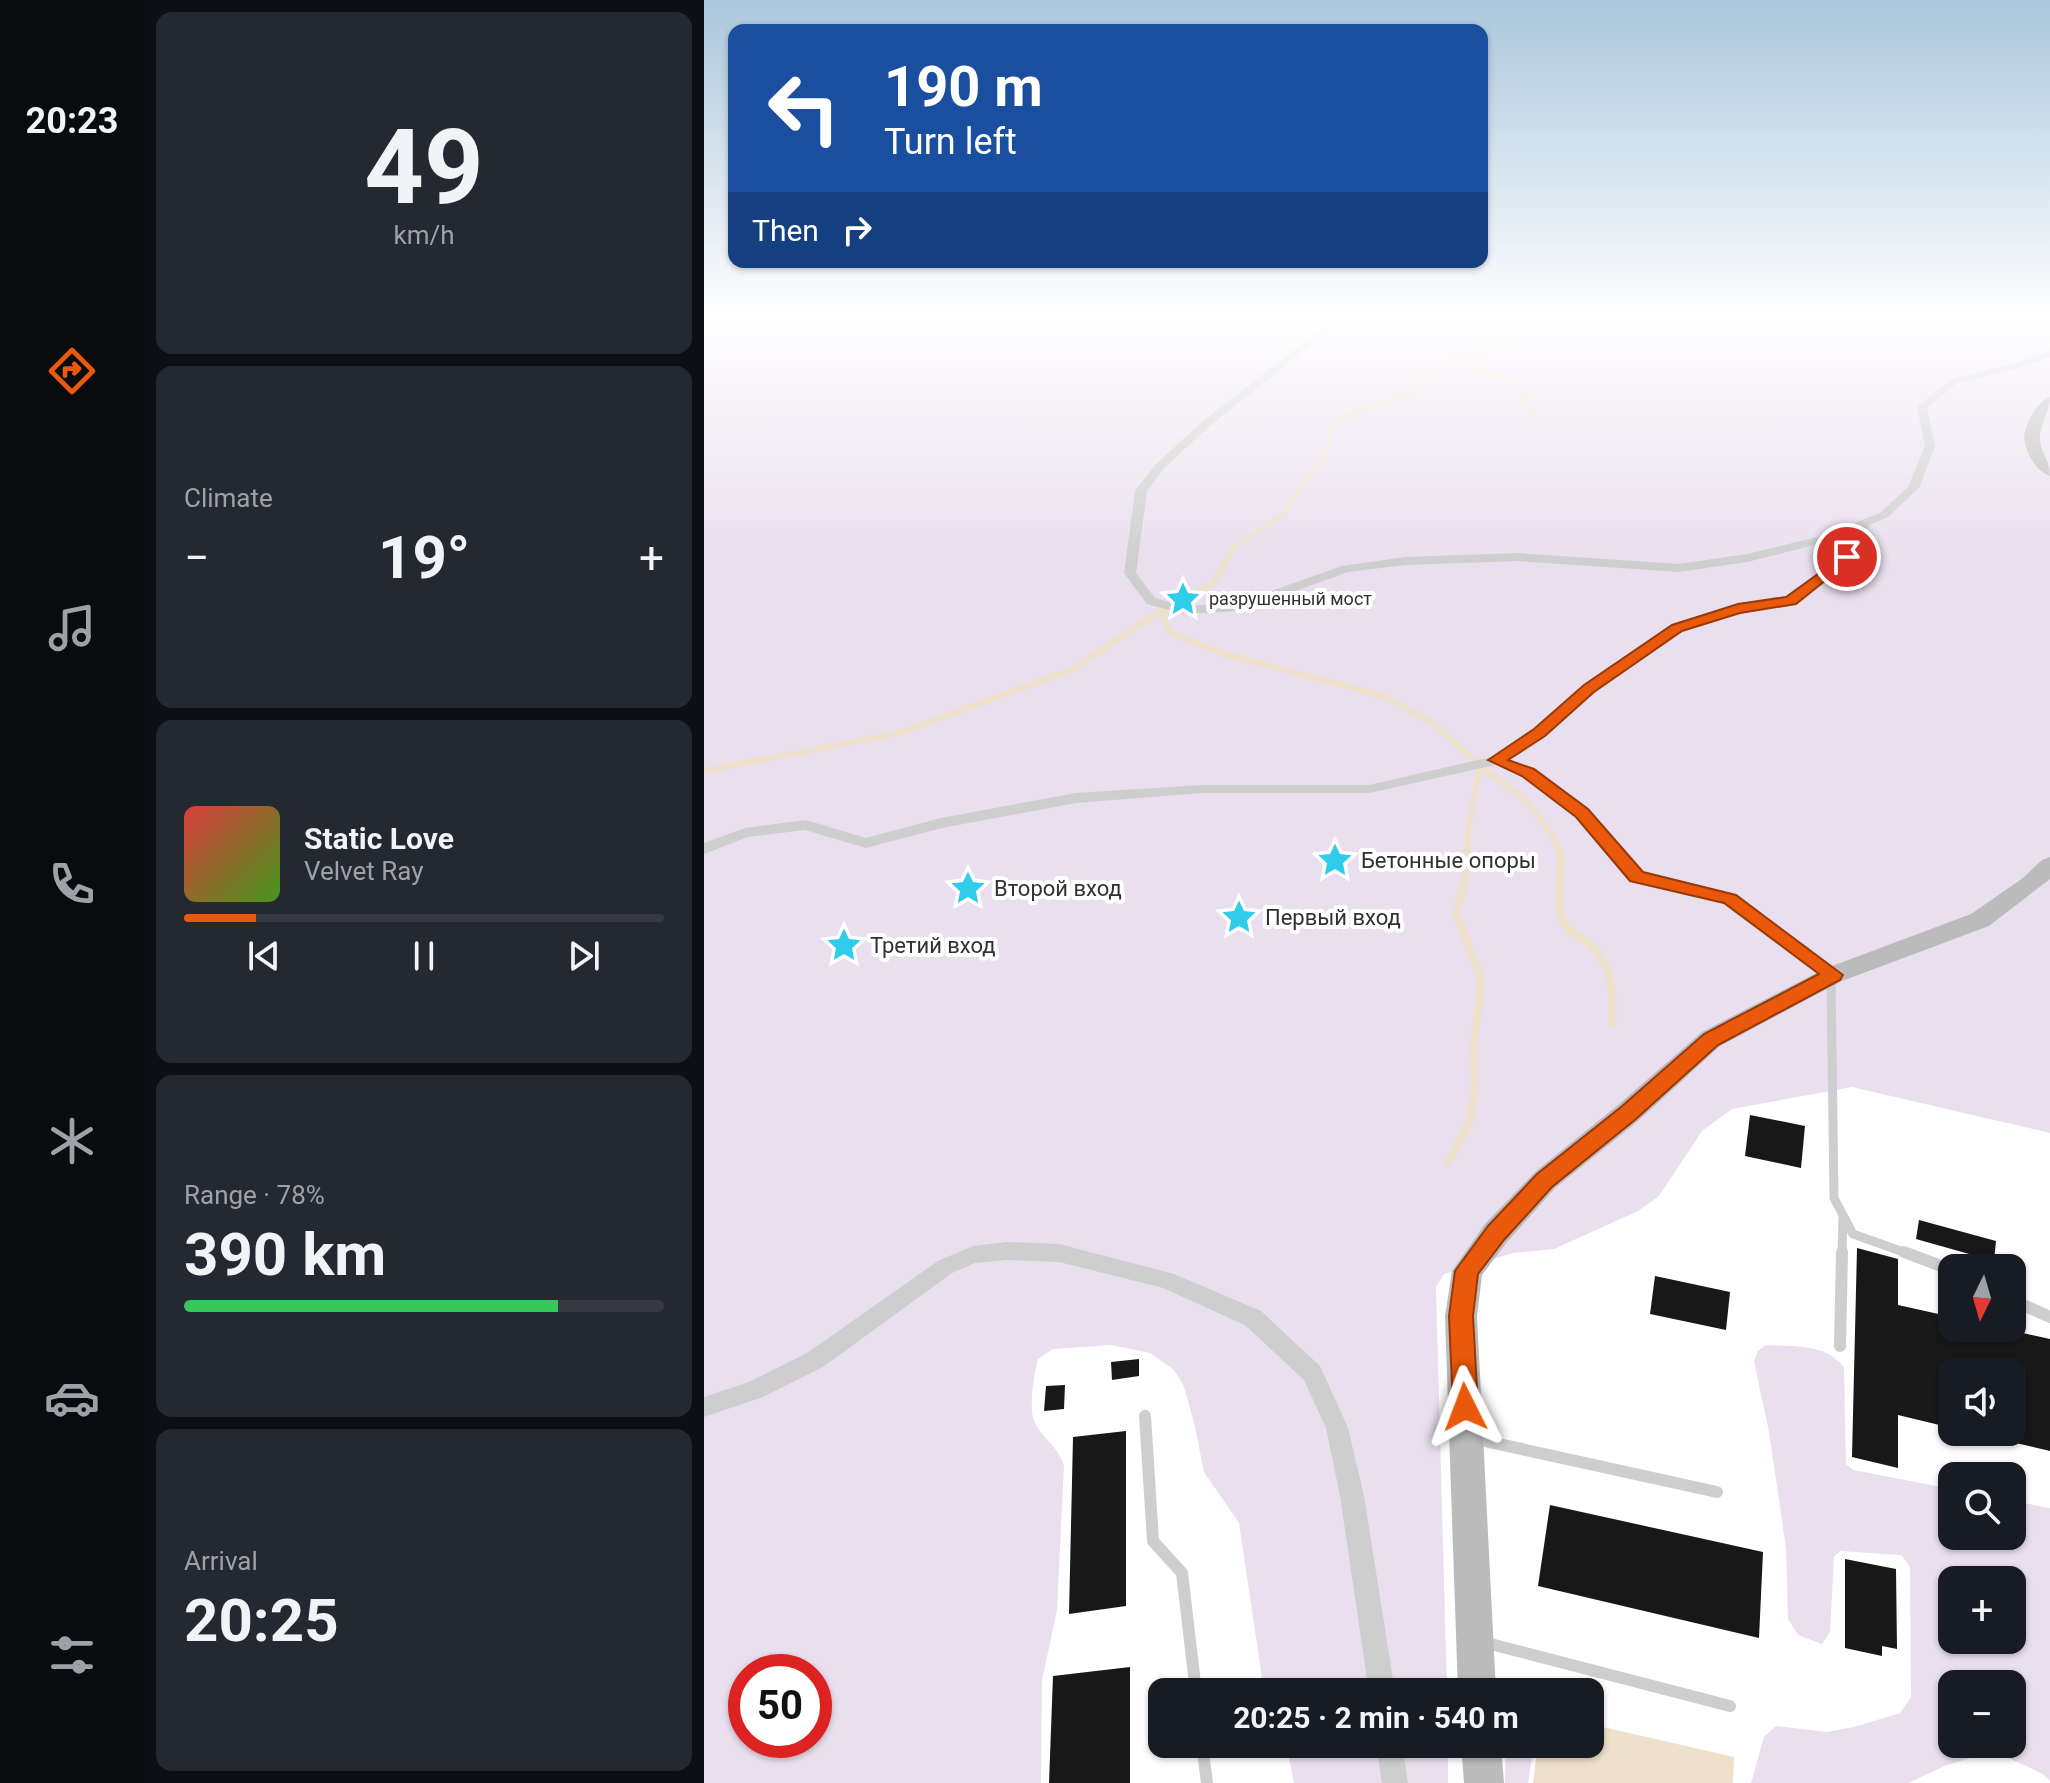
<!DOCTYPE html>
<meta charset="utf-8">
<style>
:root{--surface:#171b24;--page:#242831;--text:#f1f3f6;--muted:#9ea1a6;--line:#363941;--accent:#ea580c}
body{margin:0;font-family:Roboto,sans-serif;background:var(--page);color:var(--text);height:100vh;display:flex;flex-direction:column;font-size:30px;white-space:nowrap}
*{box-sizing:border-box;margin:0}
p{font-size:26px;color:var(--muted)}
.icon{flex:none;width:44px;height:44px;fill:none;stroke:currentColor;stroke-width:2;stroke-linecap:round;stroke-linejoin:round}
.map{position:relative;flex:1;overflow:hidden}
.sheet{display:flex;flex-direction:column;gap:12px;padding:12px;background:#0d0f14;width:560px}
.sheet>*{flex:none}
.top-card{position:absolute;left:24px;top:24px;width:760px;height:244px;border-radius:16px;box-shadow:0 2px 6px #0004;background:#1a4fa0;color:#fff;overflow:hidden}
.needle{width:52px;rotate:185deg}
.buttons{position:absolute;left:1234px;top:1254px;display:grid;gap:16px}
.buttons a{display:grid;place-items:center;width:88px;height:88px;border-radius:16px;background:var(--surface);box-shadow:0 2px 6px #0004;font-size:40px}
.speed{position:absolute;left:24px;top:1654px;display:flex;gap:16px;font-size:40px;font-weight:700;text-align:center}
.speed>*{display:grid;place-content:center;width:104px;height:104px;border-radius:50%;background:var(--surface);box-shadow:0 2px 6px #0004;line-height:1}
.speed .limit{border:12px solid #d22;background:#fff;color:#111}
.pin{position:absolute;display:grid;place-items:center;width:68px;height:68px;color:#fff;margin:-34px;border:4px solid #fff;border-radius:50%;box-shadow:0 2px 8px #0007}
.me{position:absolute;width:88px;margin:-44px;rotate:357deg;stroke-linejoin:round;filter:drop-shadow(0 0 6px #0008)}
.turn{display:flex;align-items:center;gap:28px;height:168px;padding:0 24px;font-size:36px}
.turn .icon{width:104px;height:104px;stroke-width:2.5}
.turn b{display:block;font-size:56px;line-height:68px}
.then{display:flex;align-items:center;height:76px;padding:0 24px;background:#0003;gap:16px;font-size:30px}
.big{font-size:60px;font-weight:700;line-height:1.1}
.sheet .widget{flex:1;display:flex;flex-direction:column;justify-content:center;gap:12px;min-width:0;padding:0 28px;border-radius:16px;background:var(--page)}
.sheet .dial{align-items:center;gap:0}
.dial b{font-size:104px;line-height:1}
.song{display:flex;align-items:center;gap:24px}
.cover{width:96px;height:96px;border-radius:12px;background:linear-gradient(135deg,hsl(0 70% 55%),hsl(100 70% 35%))}
.played{height:8px;border-radius:4px;background:linear-gradient(90deg,var(--accent) 15%,var(--line) 15%)}
.keys{display:flex;justify-content:space-around;direction:ltr}
.heat{display:flex;justify-content:space-between;align-items:center;font-size:44px;direction:ltr}
.charge{height:12px;border-radius:6px;background:linear-gradient(90deg,#34c759 78%,var(--line) 0)}
.trip{position:absolute;left:444px;top:1678px;width:456px;height:80px;border-radius:16px;background:var(--surface);box-shadow:0 2px 6px #0004;font-weight:700;line-height:80px;text-align:center}
main{display:flex;flex:1;min-height:0}
.menu{display:flex;flex-direction:column;width:144px;justify-content:space-around;align-items:center;background:#090b0e;color:var(--muted)}
.menu .icon{width:56px;height:56px}
.menu .on{color:var(--accent)}
.menu b{font-size:36px;color:var(--text)}
.map>svg:first-child{display:block}
.green{fill:#e9dfee;fill-rule:evenodd}
.water{fill:#eee1cb}
.lines{fill:none;stroke-linecap:round;stroke-linejoin:round}
.stream-far2{stroke:#eee1cb;stroke-width:4}
.stream-far1{stroke:#eee1cb;stroke-width:6}
.stream{stroke:#eee1cb;stroke-width:8}
.building{fill:#181818}
.lane-far1{stroke:#cecece;stroke-width:9}
.lane{stroke:#cecece;stroke-width:12}
.street{fill:#cecece;fill-rule:evenodd}
.secondary{fill:#bbb;fill-rule:evenodd}
.route{fill:#ea580c;stroke:#983908;stroke-width:2}
.labels{text-anchor:middle;stroke-width:8;stroke-linejoin:round;paint-order:stroke}
.far-poi-label{font-size:18px;fill:#313131;stroke:#fff;text-anchor:start}
.poi-label{font-size:22px;fill:#313131;stroke:#fff;text-anchor:start}
</style>
<main>
<nav class="menu">
<b>20:23</b>
<svg class="icon on" aria-label="directions" viewBox="0 0 24 24"><path d="M12 3l9 9-9 9-9-9zM9 14v-3h6M13 9l2 2-2 2"/></svg>
<svg class="icon" aria-label="music" viewBox="0 0 24 24"><path d="M9 18V5l10-2v13"/><circle cx="6" cy="18" r="3"/><circle cx="16" cy="16" r="3"/></svg>
<svg class="icon" aria-label="phone" viewBox="0 0 24 24"><path d="M5 4h4l2 5-3 2q2 4 5 5l2-3 5 2v4C11 20 4 13 5 4z"/></svg>
<svg class="icon" aria-label="climate" viewBox="0 0 24 24"><path d="M12 3v18M4 7l16 10M4 17L20 7"/></svg>
<svg class="icon" aria-label="car" viewBox="0 0 24 24"><path d="M5 17H2v-5l4-1 3-4h7l3 4 3 1v5h-3M9 17h6M6 11h13"/><circle cx="7" cy="17" r="2"/><circle cx="17" cy="17" r="2"/></svg>
<svg class="icon" aria-label="filters" viewBox="0 0 24 24"><path d="M4 7h16M4 17h16"/><circle cx="9" cy="7" r="2"/><circle cx="15" cy="17" r="2"/></svg>
</nav>
<section class="sheet">
<div class="widget dial"><b>49</b><p>km/h</p></div>
<div class="widget"><p>Climate</p>
<div class="heat"><a>−</a><b class="big">19°</b><a>+</a></div>
</div>
<div class="widget">
<div class="song"><i class="cover"></i><div><b>Static Love</b><p>Velvet Ray</p></div></div>
<div class="played"></div>
<div class="keys"><svg class="icon" aria-label="previous" viewBox="0 0 24 24"><path d="M18 5L8 12l10 7zM5 5v14"/></svg><svg class="icon" aria-label="pause" viewBox="0 0 24 24"><path d="M8 5v14M16 5v14"/></svg><svg class="icon" aria-label="next" viewBox="0 0 24 24"><path d="M6 5l10 7-10 7zM19 5v14"/></svg></div>
</div>
<div class="widget"><p>Range · 78%</p><b class="big">390 km</b><div class="charge"></div></div>
<div class="widget"><p>Arrival</p><b class="big">20:25</b></div>
</section>
<div class="map">
<svg width="1346" height="1783" viewBox="0 0 1346 1783">
<rect width="100%" height="100%" fill="#fff"/>
<g class="green">
<path d="M 0,316 L 1346,316 L 1346,1133 L 1148,1087 L 1028,1109 L 998,1131 L 955,1196 L 934,1211 L 850,1249 L 809,1253 L 740,1274 L 732,1287 L 743,1692 L 560,1692 L 535,1523 L 500,1472 L 490,1422 L 479,1384 L 469,1369 L 446,1353 L 407,1345 L 349,1349 L 334,1359 C 330,1374 324,1409 331,1423 C 340,1440 355,1447 360,1466 L 353,1610 L 338,1680 L 337,1783 L 0,1783 ZM 42,1672 L 110,1672 L 110,1740 L 42,1740 Z"/>
<path d="M 1062,1345 C 1089,1347 1121,1343 1140,1367 L 1142,1464 L 1149,1470 L 1248,1489 L 1248,1536 L 1308,1536 L 1308,1501 L 1346,1508 L 1346,1781 L 1339,1774 L 1289,1751 L 1243,1765 L 1204,1783 L 1047,1783 L 1060,1737 L 1072,1726 L 1123,1732 L 1150,1727 L 1196,1713 L 1207,1697 L 1206,1567 L 1197,1555 L 1136,1551 L 1130,1557 L 1126,1632 L 1118,1644 L 1094,1635 L 1084,1619 L 1082,1548 L 1065,1432 L 1050,1361 L 1054,1351 ZM 1248,1580 L 1308,1580 L 1308,1640 L 1248,1640 ZM 1248,1684 L 1308,1684 L 1308,1744 L 1248,1744 Z"/>
<polygon points="582,1744 744,1744 744,1783 590,1783"/>
<polygon points="802,1744 830,1744 824,1783 801,1783"/>
</g>
<polygon class="water" points="886,1724 1030,1757 1029,1783 829,1783 834,1744 886,1744"/>
<g class="lines">
<g class="stream-far2">
<polyline points="746,358 810,383 808,390 825,395 818,401 830,407 828,414 834,420"/>
<path d="M 528,548 L 577,516 L 618,460 L 632,419 L 708,394 L 716,388 L 714,372 C 743,354 777,359 806,341 L 792,324 L 796,319 L 818,316"/>
</g>
<g class="stream-far1">
<polyline points="463,607 459,617 466,633 520,654 680,696 730,724 772,762"/>
<path d="M 776,767 C 811,789 840,813 856,853"/>
<polyline points="0,771 195,733 369,669 464,606 509,583 531,546"/>
<polyline points="763,853 764,828 776,767"/>
</g>
<g class="stream">
<path d="M 855,851 C 861,873 851,899 858,918 C 861,929 871,934 880,940 C 908,961 910,990 908,1023"/>
<polyline points="744,1162 765,1123 771,1090 770,1039 778,982 752,913 761,881 763,851"/>
</g>
</g>
<g class="building">
<polygon points="1046,1115 1101,1126 1097,1168 1041,1156"/>
<polygon points="1215,1220 1292,1241 1290,1261 1212,1239"/>
<polygon points="1153,1248 1194,1259 1194,1305 1248,1317 1248,1328 1296,1328 1346,1339 1346,1451 1308,1442 1308,1372 1248,1372 1248,1428 1194,1415 1194,1468 1148,1457"/>
<polygon points="951,1276 1026,1292 1022,1330 946,1314"/>
<polygon points="435,1359 435,1376 408,1380 407,1362"/>
<polygon points="361,1385 360,1409 340,1411 342,1386"/>
<polygon points="422,1431 422,1606 365,1614 369,1437"/>
<polygon points="846,1505 1059,1552 1055,1638 834,1586"/>
<polygon points="1141,1559 1192,1569 1193,1649 1178,1646 1178,1656 1141,1648"/>
<polygon points="426,1667 426,1783 345,1783 349,1676"/>
</g>
<g class="lines">
<g class="lane-far1">
<polyline points="1127,977 1130,1198 1149,1234 1205,1254"/>
<polyline points="1138,1254 1139,1218"/>
</g>
<g class="lane">
<polyline points="1200,1252 1248,1270"/>
<polyline points="1308,1300 1346,1317"/>
<polyline points="1136,1346 1138,1252"/>
<polyline points="441,1416 449,1541 478,1573 492,1692"/>
<polyline points="772,1439 1013,1492"/>
<polyline points="779,1642 1026,1706"/>
<polyline points="498,1744 503,1783"/>
</g>
<g class="street">
<polygon points="634,316 643,316 507,425 459,469 443,491 432,573 451,598 479,606 534,603 638,566 701,557 814,553 975,564 1043,554 1114,537 1176,513 1204,487 1221,446 1213,407 1247,379 1310,364 1346,351 1346,357 1316,368 1253,383 1223,408 1231,446 1215,488 1184,517 1165,525 1147,560 1091,604 1036,612 978,631 890,691 840,735 803,759 829,770 883,810 938,873 1032,895 1135,971 1138,975 1135,979 1123,979 1021,903 927,881 873,816 819,776 791,765 665,793 498,793 372,803 238,828 162,848 101,830 44,837 0,854 0,843 41,828 102,820 162,838 237,818 372,793 498,785 665,785 787,757 830,729 880,685 968,625 1034,605 1083,598 1138,555 1151,531 1122,542 1043,562 975,572 814,561 701,565 644,572 536,611 479,614 443,604 420,573 431,491 451,465 499,421"/>
<polygon points="303,1242 355,1244 470,1274 557,1311 616,1366 644,1428 660,1496 691,1692 665,1692 636,1496 622,1428 600,1380 541,1325 459,1288 355,1262 303,1260 271,1263 248,1273 119,1367 59,1397 0,1417 0,1397 45,1382 103,1353 234,1261 269,1246"/>
<polygon points="672,1744 698,1744 704,1783 678,1783"/>
</g>
<g class="secondary">
<path d="M 1346,397 C 1346,413 1335,424 1336,440 C 1337,454 1346,459 1346,476 C 1331,470 1321,452 1320,436 C 1323,421 1332,402 1346,397 Z"/>
<polygon points="1346,857 1346,879 1285,926 1138,981 1016,1046 934,1121 851,1188 803,1242 778,1275 773,1316 792,1692 754,1692 741,1316 748,1271 781,1224 831,1172 914,1105 998,1032 1120,969 1267,914 1319,878 1338,860"/>
<polygon points="757,1744 797,1744 800,1783 760,1783"/>
</g>
</g>
<linearGradient id="sky" x2="0" y2="1"><stop stop-color="#aac6dc"/><stop offset="0.56" stop-color="#fff"/><stop offset="1" stop-color="#fff" stop-opacity="0"/></linearGradient>
<rect width="1346" height="565" fill="url(#sky)"/>
<polygon class="route" points="1143,553 1150,557 1148,559 1092,604 1036,613 978,631 890,692 841,736 804,760 830,769 884,809 939,872 1032,895 1139,975 1136,980 1014,1045 932,1119 848,1187 800,1240 774,1274 769,1316 774,1407 770,1415 761,1419 752,1415 749,1407 745,1316 751,1271 784,1226 833,1174 917,1107 1000,1034 1115,974 1020,903 926,881 872,817 818,776 784,760 830,729 880,685 968,625 1034,604 1082,597"/>
<defs>
<g id="sight-bare" transform="scale(2.76)"><path d="M0-6L1.8-2.2L6-1.7L2.9 1.2L3.7 5.4L0 3.3L-3.7 5.4L-2.9 1.2L-6-1.7L-1.8-2.2Z" fill="#2fcceb" stroke="#fff" stroke-width="2.5" paint-order="stroke"/></g>
</defs>
<g fill-rule="evenodd">
<use href="#sight-bare" x="479" y="599"/>
<use href="#sight-bare" x="631" y="860"/>
<use href="#sight-bare" x="264" y="888"/>
<use href="#sight-bare" x="535" y="917"/>
<use href="#sight-bare" x="140" y="945"/>
</g>
<g class="labels">
<g class="far-poi-label">
<text x="505" y="605">разрушенный мост</text>
</g>
<g class="poi-label">
<text x="657" y="868">Бетонные опоры</text>
<text x="290" y="896">Второй вход</text>
<text x="561" y="925">Первый вход</text>
<text x="166" y="953">Третий вход</text>
</g>
</g>
</svg>
<div class="buttons">
<a><svg class="needle" viewBox="-14 -14 28 28"><path d="M0-13l5 13h-10z" fill="#e53935"/><path d="M0 13l5-13h-10z" fill="#9ea1a6"/></svg></a>
<a><svg class="icon" aria-label="sound" viewBox="0 0 24 24"><path d="M4 9h4l5-4v14l-5-4H4zM17 9q2 3 0 6"/></svg></a>
<a><svg class="icon" aria-label="search" viewBox="0 0 24 24"><circle cx="10" cy="10" r="6"/><path d="M15 15l6 6"/></svg></a>
<a>+</a>
<a>−</a>
</div>
<div class="speed"><div class="limit">50</div></div>
<div class="pin" style="left:1143px;top:557px;background:#d93025"><svg class="icon" aria-label="arrive" viewBox="0 0 24 24"><path d="M6 21V4h12l-3 4 3 4H6"/></svg></div>
<svg class="me" style="left:761px;top:1407px" viewBox="-20 -20 40 40"><path d="M0-17L14 15 0 8-14 15z" fill="#ea580c" stroke="#fff" stroke-width="4"/></svg>
<div class="trip">20:25 · 2 min · 540 m</div>
<div class="top-card">
<div class="turn"><svg class="icon" aria-label="left" viewBox="0 0 24 24"><path d="M17 20v-9H6M10 6l-5 5 5 5"/></svg><div><b>190 m</b>Turn left</div></div>
<div class="then">Then<svg class="icon" aria-label="right" viewBox="0 0 24 24"><path d="M7 20v-9h11M14 6l5 5-5 5"/></svg></div>
</div>
</div>
</main>
